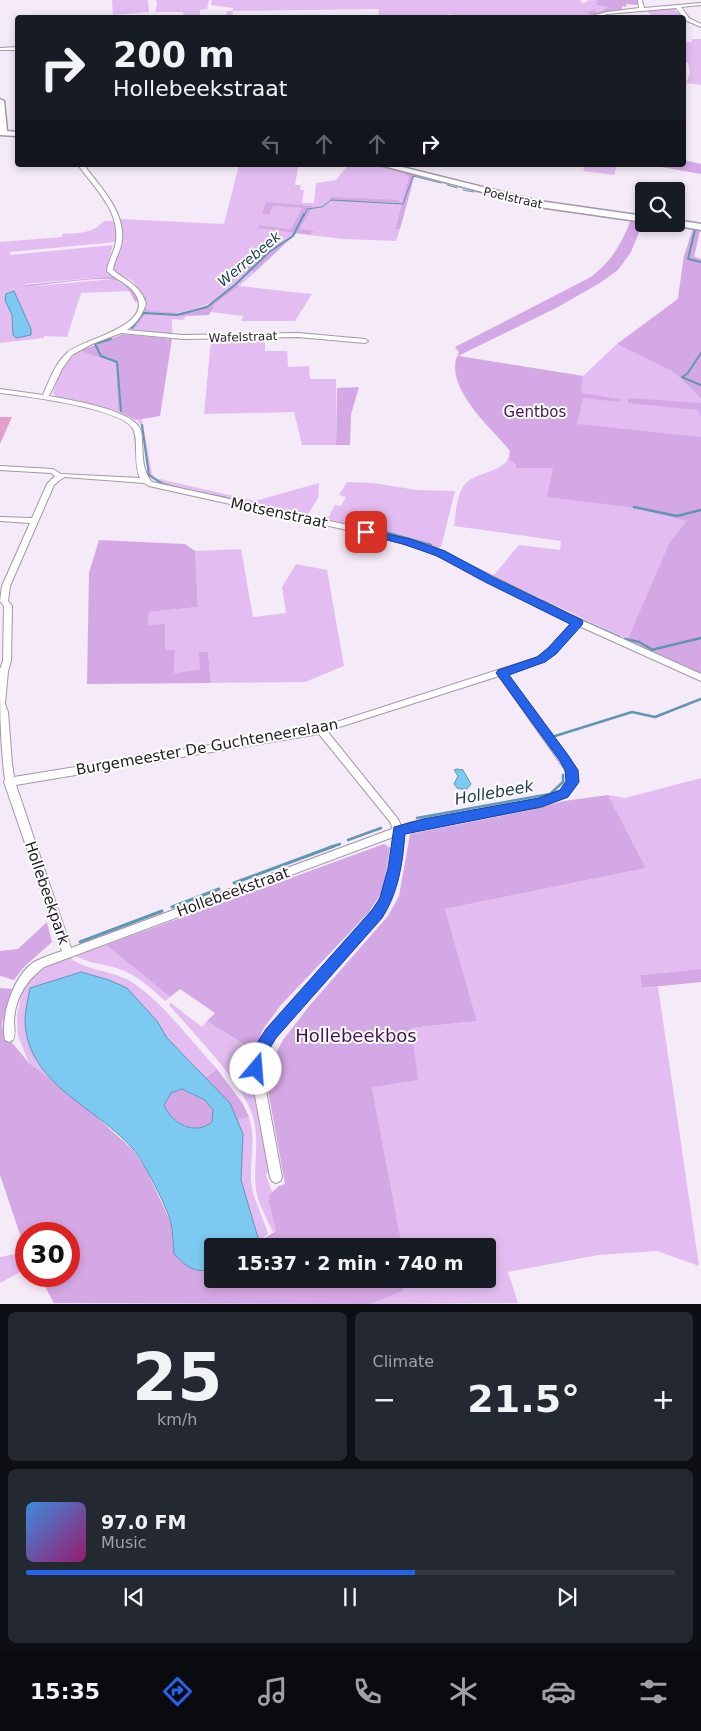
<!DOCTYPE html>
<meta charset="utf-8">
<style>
:root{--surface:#171b24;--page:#242831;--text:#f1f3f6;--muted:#9ea1a6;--line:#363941;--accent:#2563eb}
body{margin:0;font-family:"DejaVu Sans",sans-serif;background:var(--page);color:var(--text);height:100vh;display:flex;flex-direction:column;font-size:19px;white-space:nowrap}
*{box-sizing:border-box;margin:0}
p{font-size:16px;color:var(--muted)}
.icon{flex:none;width:28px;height:28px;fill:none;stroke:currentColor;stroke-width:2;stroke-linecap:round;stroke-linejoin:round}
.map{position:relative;height:1304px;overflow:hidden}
.sheet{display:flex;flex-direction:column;gap:8px;padding:8px;background:#0d0f14;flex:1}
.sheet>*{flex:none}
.hud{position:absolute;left:15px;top:15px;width:671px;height:152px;border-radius:5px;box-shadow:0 2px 8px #0003;background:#171b24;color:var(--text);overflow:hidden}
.tools{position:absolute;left:635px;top:182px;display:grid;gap:10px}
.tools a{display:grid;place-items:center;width:50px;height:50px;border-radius:5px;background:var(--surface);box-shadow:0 2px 8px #0003;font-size:25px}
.speed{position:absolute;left:15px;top:1222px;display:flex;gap:10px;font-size:25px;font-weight:700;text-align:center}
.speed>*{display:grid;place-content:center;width:65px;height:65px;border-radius:50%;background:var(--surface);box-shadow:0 2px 8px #0003;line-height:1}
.speed .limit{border:8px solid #d22;background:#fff;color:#111}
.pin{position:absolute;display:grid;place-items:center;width:42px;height:42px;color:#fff;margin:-21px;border-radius:10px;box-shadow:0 2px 8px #0006}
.me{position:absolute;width:55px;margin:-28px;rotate:18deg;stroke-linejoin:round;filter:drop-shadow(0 0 4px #0008)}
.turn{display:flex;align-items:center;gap:18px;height:105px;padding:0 15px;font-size:22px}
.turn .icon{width:65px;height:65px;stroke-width:2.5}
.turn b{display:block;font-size:35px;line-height:42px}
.lanes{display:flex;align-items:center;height:48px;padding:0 15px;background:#0003;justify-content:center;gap:25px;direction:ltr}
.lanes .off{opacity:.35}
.big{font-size:38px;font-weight:800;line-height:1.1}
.sheet .tile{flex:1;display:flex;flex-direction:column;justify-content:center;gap:8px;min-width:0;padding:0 18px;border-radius:8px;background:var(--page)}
.sheet .dial{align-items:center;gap:0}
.dial b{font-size:65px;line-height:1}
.song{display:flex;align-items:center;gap:15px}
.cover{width:60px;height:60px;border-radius:8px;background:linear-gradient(135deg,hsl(210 70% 55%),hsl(320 70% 35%))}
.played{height:5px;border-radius:2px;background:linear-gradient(90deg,var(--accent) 60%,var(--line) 60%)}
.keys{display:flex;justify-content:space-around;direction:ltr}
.heat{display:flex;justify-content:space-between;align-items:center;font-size:28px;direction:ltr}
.sheet .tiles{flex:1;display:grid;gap:8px;grid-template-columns:1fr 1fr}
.tile:last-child{grid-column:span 2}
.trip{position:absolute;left:204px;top:1238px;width:292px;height:50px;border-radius:5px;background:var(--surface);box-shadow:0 2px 8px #0003;font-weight:800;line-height:50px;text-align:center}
.menu{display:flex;height:80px;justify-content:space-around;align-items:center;background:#090b0e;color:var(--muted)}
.menu .icon{width:35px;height:35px}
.menu .on{color:var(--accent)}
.menu b{font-size:22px;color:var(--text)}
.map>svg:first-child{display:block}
.green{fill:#e3bdf1}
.forest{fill:#d4a8e4}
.water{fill:#7cc9f2;stroke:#6095b3;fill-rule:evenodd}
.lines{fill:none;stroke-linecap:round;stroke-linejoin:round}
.stream-far3{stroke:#6095b3;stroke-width:1}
.stream-far2{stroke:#6095b3;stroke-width:2}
.stream-far1{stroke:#6095b3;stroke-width:2.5}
.stream{stroke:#6095b3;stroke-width:3}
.building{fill:#e29fca}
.street-casing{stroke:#a398a6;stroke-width:2}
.secondary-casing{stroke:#a398a6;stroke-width:3}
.street{fill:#fff;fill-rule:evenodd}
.secondary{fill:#fff;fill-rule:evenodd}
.route{fill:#2563eb;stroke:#184099}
.labels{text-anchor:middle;stroke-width:4;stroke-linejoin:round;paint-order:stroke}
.far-street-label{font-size:12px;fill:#201c21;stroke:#fff}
.far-water-label{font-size:14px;font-style:italic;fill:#193b4d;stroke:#fff}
.park-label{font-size:15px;fill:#471058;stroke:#fff}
.street-label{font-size:15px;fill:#201c21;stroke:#fff}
.water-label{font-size:16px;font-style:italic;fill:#193b4d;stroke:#fff}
.near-park-label{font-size:18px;fill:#471058;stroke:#fff}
</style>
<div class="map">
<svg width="701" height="1304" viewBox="0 0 701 1304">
<rect width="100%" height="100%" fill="#f4eaf8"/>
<g class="green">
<polygon points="112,0 148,0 149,12 113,15"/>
<polygon points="156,0 209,0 207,9 200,10 200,17 226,16 227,11 233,11 233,8 211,5 212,0 580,0 582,3 587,2 588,0 598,1 596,5 610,7 597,13 588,12 590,15 580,18 507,18 505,16 452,18 451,14 443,16 445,18 378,17 379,9 233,11 232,18 184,17 183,12 188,12 155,12 157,5"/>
<polygon points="674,9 682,17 653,17 647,11"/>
<polygon points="691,39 701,39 701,85 686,83 690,73 688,63 684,61 684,42 692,42"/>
<path d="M 239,165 L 300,165 L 298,168 L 295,185 L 301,185 L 300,190 L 304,190 L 302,203 L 314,203 L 316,183 L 336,180 L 348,165 L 379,165 L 407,172 L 405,175 L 410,176 L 395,228 L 400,229 L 396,241 L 343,239 L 310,235 L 313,232 L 300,229 L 313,206 L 266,203 L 262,214 L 273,206 L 303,208 L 291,229 L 261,225 L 258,228 L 297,233 L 285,244 L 279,243 L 247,269 L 255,272 L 239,286 L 312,294 L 295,321 L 241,321 L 243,316 L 210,312 L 215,304 L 238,287 C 207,306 186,318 148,311 L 146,308 L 147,297 L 143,297 C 140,290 135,281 127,278 C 122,275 117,275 113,270 L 121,244 L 121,219 L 224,224 Z"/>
<polygon points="585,165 617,165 614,175 583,171"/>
<path d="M 104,221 L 116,221 L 116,242 L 10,252 L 10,255 L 113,245 C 110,257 103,268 114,276 L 25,284 L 25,287 L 113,279 L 126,286 L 131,291 L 81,293 L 67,337 L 44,336 L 44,338 L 0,343 L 0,242 L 62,237 L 62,234 C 79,233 92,234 104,221 Z"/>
<path d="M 693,229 L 700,230 L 694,257 L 701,259 L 701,674 L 493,576 L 519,545 L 560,550 L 561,541 L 454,526 C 456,514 456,498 463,487 C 474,469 509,475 510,451 C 492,429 444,387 457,356 L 583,376 L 617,344 L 678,299 L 684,256 Z"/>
<polygon points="146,314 186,316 183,320 172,319 172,334 132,330 131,328 135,329"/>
<polygon points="265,337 265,351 287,351 288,367 309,366 310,379 336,379 336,445 302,445 294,412 204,414 211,340"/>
<path d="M 80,351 L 116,363 L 118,411 L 56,397 L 53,394 C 56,380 66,358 80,351 Z"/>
<polygon points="142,419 152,474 155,478 255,501 319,483 318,498 307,516 159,484 148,476 141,426 137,420"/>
<polygon points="347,482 373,483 417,490 455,491 441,547 436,548 398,535 327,520 335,505 341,506 346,497 339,495"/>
<polygon points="241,549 253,617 286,613 282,587 296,564 327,570 344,666 305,682 211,683 208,652 200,669 174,673 175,650 165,650 148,626 149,612 198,607 195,551"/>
<polygon points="701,778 701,969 640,975 642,988 658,987 699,1266 657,1251 598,1255 508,1272 518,1303 371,1304 403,1291 403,1279 488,1279 488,1246 402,1246 372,1087 411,1028 477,1021 445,909 646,868 608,795 625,798"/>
<path d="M 106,945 L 170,997 L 165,1001 C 151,988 137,975 119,969 C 105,964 86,963 74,955 Z"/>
<path d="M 69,957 C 86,971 111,970 130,981 C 158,997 194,1044 217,1069 L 205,1078 L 167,1038 L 157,1021 L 127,988 L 109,980 L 81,972 L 30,988 L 37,1062 L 54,1083 L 29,1063 L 18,1036 L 17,1016 L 22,991 L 38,969 Z"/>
<path d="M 171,1003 L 202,1027 L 207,1021 L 255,1051 L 249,1074 L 270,1169 L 266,1175 L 272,1192 L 269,1195 L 269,1204 L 276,1231 L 273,1232 C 267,1219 258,1203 256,1190 C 253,1165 260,1141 253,1117 C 244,1084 192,1032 169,1005 Z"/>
<path d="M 249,1117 C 256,1138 250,1157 251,1179 C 252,1199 263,1216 268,1234 L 259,1241 L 241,1180 L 243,1134 L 237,1120 Z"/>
<polygon points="26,1252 26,1269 0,1283 0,1257"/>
</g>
<g class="forest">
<polygon points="592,0 639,0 637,5 626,4 626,7 622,6 622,9 625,11 590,15 587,12 594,10 597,13 609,7 596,5 598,1"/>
<polygon points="684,160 701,164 701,174 650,165 684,165"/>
<polygon points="407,172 415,174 400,229 395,229 409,177 405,175"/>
<polygon points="331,197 399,200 400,203 330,201"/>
<polygon points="266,202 313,206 300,229 314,231 310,235 257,228 260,225 291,229 302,208 273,206 269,215 262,214"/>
<path d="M 631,220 L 643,222 L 631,252 L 618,270 L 600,283 L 556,308 L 458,356 L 583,376 L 581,393 L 620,399 L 620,402 L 583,398 L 577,424 L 701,437 L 701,674 L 627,641 L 670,542 L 687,521 L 629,507 L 547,497 L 553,468 L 516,468 L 516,464 L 509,460 L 510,450 C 489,426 443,387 459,352 L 455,347 L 591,277 C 613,259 620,246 631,220 Z"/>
<polygon points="693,229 700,230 694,257 701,259 701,398 674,372 617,344 678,299 684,256"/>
<polygon points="279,243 285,244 255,272 246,269"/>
<path d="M 114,276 L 134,290 L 138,301 L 135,302 C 130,291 127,284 115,280 C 104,276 41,285 25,287 L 25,285 Z"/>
<path d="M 236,285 L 239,286 L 215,304 L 209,315 L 186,316 L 146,314 L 135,329 L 131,328 C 137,321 146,306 143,297 L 147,296 L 146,308 L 148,311 L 179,313 L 197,309 L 210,304 Z"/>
<polygon points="123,334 172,339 160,416 136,420 118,411 116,363 80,351"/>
<polygon points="359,387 351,414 350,445 336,445 337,388"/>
<polygon points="628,398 701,403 701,417 698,410 628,403"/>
<polygon points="99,540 185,544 195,551 198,607 149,612 148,625 165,624 165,650 175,650 174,673 200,669 199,652 208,652 211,683 87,684 89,573"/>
<polygon points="608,795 646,868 445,909 477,1021 411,1028 418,1080 372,1087 402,1246 252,1246 276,1231 269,1204 269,1195 279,1186 285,1184 265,1074 283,1040 310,1005 388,916 399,896 410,834 531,810 564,801"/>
<polygon points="384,844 390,848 383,890 369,912 281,1005 263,1029 255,1051 207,1021 215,1013 180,989 170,997 106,945"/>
<polygon points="47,922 52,942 24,967 14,980 0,976 0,951 18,949"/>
<polygon points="701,969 701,982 642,988 640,975"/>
<polygon points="0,988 12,989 2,1023 3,1032 29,1063 80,1102 132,1149 146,1169 171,1223 174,1254 205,1271 212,1269 212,1279 403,1279 403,1291 371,1304 54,1303 39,1276 69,1276 69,1234 26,1234 26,1252 0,1175"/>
<polygon points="217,1069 243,1104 249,1117 237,1120 230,1103 205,1078"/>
<path d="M 182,1089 L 205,1100 L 213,1110 L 212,1122 C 194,1136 173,1124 164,1105 L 171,1093 Z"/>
</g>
<g class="water">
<polygon points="14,291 31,329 31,335 16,338 13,335 12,315 5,300 6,294"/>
<polygon points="457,769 463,770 471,784 466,790 457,788 454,784 458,776 454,770"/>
<path d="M 81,972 L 109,980 L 127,988 L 157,1021 L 167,1038 L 230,1103 L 243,1134 L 241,1180 L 259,1241 L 252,1246 L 212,1246 L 212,1269 C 194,1274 186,1266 174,1254 C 173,1244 173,1233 171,1223 C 167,1207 144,1162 133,1149 C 97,1107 28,1085 25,1022 C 25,1011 28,999 30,988 ZM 182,1089 L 205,1100 L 213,1110 L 212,1122 C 195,1136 172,1124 164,1105 L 171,1093 Z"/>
</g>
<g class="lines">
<g class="stream-far3">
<polyline points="447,185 457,188"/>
<polyline points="463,190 474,192"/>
<polyline points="304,216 307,209 322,207 331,200 403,204 413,176 441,183"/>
</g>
<g class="stream-far2">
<polyline points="695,230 688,259 701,262"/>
<polyline points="132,328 143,313 177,315 207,307 236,284 269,252 293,236 304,214"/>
<polyline points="111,339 95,344 101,356 117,362 121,411"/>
<polyline points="701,353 687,374 682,377 701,385"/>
<polyline points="142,425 149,475 163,484 193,492"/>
</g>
<g class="stream-far1">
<polyline points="187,491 225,498"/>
<polyline points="634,507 677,516 701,510"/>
<polyline points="370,528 431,545"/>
<polyline points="543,601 562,611"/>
<polyline points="572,616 619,637"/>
<polyline points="625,639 639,642 653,650"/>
<polyline points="651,650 701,638"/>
<polyline points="555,736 632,712 655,717 701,699"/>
<polyline points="417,818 550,794 563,782 563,775"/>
<polyline points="348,840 381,828"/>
<polyline points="331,847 340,844"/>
</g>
<g class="stream">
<polyline points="234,883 334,846"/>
<polyline points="172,907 219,889"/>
<polyline points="80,942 162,911"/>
</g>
</g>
<polygon class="building" points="0,417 12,417 0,444"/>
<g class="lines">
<g class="street-casing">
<g id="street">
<polygon points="638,0 642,0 644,8 701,3 701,5 681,7 689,18 701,24 701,27 685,20 676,8 607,14 594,18 583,18 607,12 639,8"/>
<polygon points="18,47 18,50 0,50 0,48"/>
<path d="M 78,165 L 84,165 C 100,187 125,211 122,240 C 121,251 114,260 113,270 C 127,281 141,286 146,304 C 142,315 137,323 127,330 L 183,335 L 298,333 L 365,339 L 368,341 L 365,343 L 298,337 L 183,339 L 121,333 L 92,344 L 72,355 L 62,369 L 49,396 C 70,400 128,409 139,427 C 142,431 142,437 142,442 C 143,456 142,471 152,482 L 384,533 L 434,547 L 581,620 L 701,674 L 701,681 L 579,626 L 555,653 L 544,661 L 507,673 L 574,767 L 578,782 L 567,797 L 541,807 L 410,831 L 403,833 C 405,863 395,891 381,917 L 275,1036 L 265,1053 L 262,1069 L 282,1177 L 280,1181 L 276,1183 L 272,1181 L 270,1177 L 250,1069 L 254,1052 L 267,1030 L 373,911 C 386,889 395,862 393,837 L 44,967 C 26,981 15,998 14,1021 C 14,1027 16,1034 13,1040 L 9,1042 L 5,1040 C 0,1017 14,973 36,961 C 44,957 53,954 62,951 L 4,782 L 5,780 C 0,743 0,706 0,669 L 3,661 L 4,606 L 0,601 L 2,586 L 30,523 L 0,521 L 0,517 L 32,518 L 47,484 L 55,476 L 51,473 L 0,470 L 0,466 L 53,469 L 61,474 L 140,478 C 133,463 139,440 133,429 C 122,408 24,396 0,393 L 0,389 L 43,395 C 49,381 55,363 68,352 C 84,339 154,326 136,295 C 130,284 116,280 107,271 C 108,260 115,251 116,241 C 120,211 94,187 78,165 ZM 65,477 L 144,483 L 149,486 L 383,538 L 428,551 L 572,623 L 549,649 L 538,657 L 321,727 L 14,777 L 12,764 L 8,712 L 5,704 L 8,671 L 11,661 L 12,606 L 8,601 L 10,586 L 54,485 L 60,480 ZM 499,676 L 566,771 L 568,781 L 561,791 L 540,799 L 409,823 L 401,826 L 398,819 L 327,731 ZM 319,734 L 391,823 L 392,829 L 71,948 L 16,785 Z"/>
</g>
</g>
<g class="secondary-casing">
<g id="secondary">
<polygon points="0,99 4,101 7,131 18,132 18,136 0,135"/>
<polygon points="380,165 394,165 539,201 644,216 644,222 539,207"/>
<polygon points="676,220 701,224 701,230 673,225 676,224"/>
</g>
</g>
<use href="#street" class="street"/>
<use href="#secondary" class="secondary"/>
</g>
<path class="route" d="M 366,529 L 410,539 L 445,551 L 493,577 L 582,620 L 583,622 L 582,625 L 556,654 L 545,662 L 509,675 L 568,755 L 578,770 L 579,782 L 568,797 L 541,807 L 405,834 C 402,865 399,891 382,918 L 276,1038 L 267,1053 L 261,1074 L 256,1076 L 251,1074 C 244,1060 259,1040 266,1029 L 372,910 L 380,898 L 388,868 L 394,827 L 423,819 L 539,798 L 560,790 L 566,781 L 565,770 L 560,761 L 496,673 L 498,670 L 537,657 L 548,648 L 570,624 L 485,582 L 437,556 L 403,544 L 363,534 L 361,532 L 363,530 Z"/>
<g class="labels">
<g class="far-street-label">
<text transform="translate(513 198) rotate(13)" y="4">Poelstraat</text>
<text transform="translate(243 337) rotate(-2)" y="4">Wafelstraat</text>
</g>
<g class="far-water-label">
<text transform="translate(249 259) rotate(-40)" y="5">Werrebeek</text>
</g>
<g class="park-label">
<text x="535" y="417">Gentbos</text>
</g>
<g class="street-label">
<text transform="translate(279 513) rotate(12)" y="5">Motsenstraat</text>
<text transform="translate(207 747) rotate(-10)" y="5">Burgemeester De Guchteneerelaan</text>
<text transform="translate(233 892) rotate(-20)" y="5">Hollebeekstraat</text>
<text transform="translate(47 893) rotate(71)" y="5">Hollebeekpark</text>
</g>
<g class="water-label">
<text transform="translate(494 792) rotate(-10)" y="6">Hollebeek</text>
</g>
<g class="near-park-label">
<text x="356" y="1042">Hollebeekbos</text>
</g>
</g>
</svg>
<div class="tools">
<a><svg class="icon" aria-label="search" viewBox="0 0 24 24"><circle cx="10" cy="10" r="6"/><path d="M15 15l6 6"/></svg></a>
</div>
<div class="speed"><div class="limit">30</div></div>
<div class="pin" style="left:366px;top:532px;background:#d93025"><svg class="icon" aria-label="arrive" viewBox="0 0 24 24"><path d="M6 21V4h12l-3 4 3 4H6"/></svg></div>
<svg class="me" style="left:256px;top:1069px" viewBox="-20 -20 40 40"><circle r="19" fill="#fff"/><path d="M0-13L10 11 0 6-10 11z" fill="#2563eb"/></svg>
<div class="trip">15:37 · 2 min · 740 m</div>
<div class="hud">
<div class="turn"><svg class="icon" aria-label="right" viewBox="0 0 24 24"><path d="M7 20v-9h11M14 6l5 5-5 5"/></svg><div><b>200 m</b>Hollebeekstraat</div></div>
<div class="lanes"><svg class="icon off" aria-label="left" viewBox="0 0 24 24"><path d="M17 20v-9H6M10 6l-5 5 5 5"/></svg><svg class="icon off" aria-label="ahead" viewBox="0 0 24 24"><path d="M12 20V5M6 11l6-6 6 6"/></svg><svg class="icon off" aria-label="ahead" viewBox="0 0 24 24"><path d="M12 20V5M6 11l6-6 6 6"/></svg><svg class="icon" aria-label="right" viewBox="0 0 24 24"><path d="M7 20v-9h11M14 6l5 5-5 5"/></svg></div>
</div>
</div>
<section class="sheet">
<div class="tiles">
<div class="tile dial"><b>25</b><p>km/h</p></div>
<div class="tile"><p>Climate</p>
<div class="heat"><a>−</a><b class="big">21.5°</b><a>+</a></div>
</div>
<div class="tile">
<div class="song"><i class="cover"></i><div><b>97.0 FM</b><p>Music</p></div></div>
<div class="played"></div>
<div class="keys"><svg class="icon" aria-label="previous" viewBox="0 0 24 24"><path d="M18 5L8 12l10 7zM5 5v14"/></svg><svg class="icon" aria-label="pause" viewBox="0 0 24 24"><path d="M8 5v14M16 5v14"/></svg><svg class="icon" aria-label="next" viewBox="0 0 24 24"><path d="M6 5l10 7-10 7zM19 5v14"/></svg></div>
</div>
</div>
</section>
<nav class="menu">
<b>15:35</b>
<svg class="icon on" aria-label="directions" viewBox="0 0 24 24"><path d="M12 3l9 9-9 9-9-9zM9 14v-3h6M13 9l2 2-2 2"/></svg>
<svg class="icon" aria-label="music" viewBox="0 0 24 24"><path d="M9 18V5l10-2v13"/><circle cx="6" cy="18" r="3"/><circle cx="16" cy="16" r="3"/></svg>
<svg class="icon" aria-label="phone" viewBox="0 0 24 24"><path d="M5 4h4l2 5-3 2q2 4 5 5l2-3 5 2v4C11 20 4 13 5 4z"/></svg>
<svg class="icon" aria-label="climate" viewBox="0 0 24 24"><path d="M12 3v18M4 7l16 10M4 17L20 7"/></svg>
<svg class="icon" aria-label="car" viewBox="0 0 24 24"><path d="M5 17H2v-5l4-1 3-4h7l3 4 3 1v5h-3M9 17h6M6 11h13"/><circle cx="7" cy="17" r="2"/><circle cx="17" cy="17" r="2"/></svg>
<svg class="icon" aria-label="filters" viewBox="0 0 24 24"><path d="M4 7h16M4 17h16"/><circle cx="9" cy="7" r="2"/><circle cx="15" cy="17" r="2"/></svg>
</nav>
